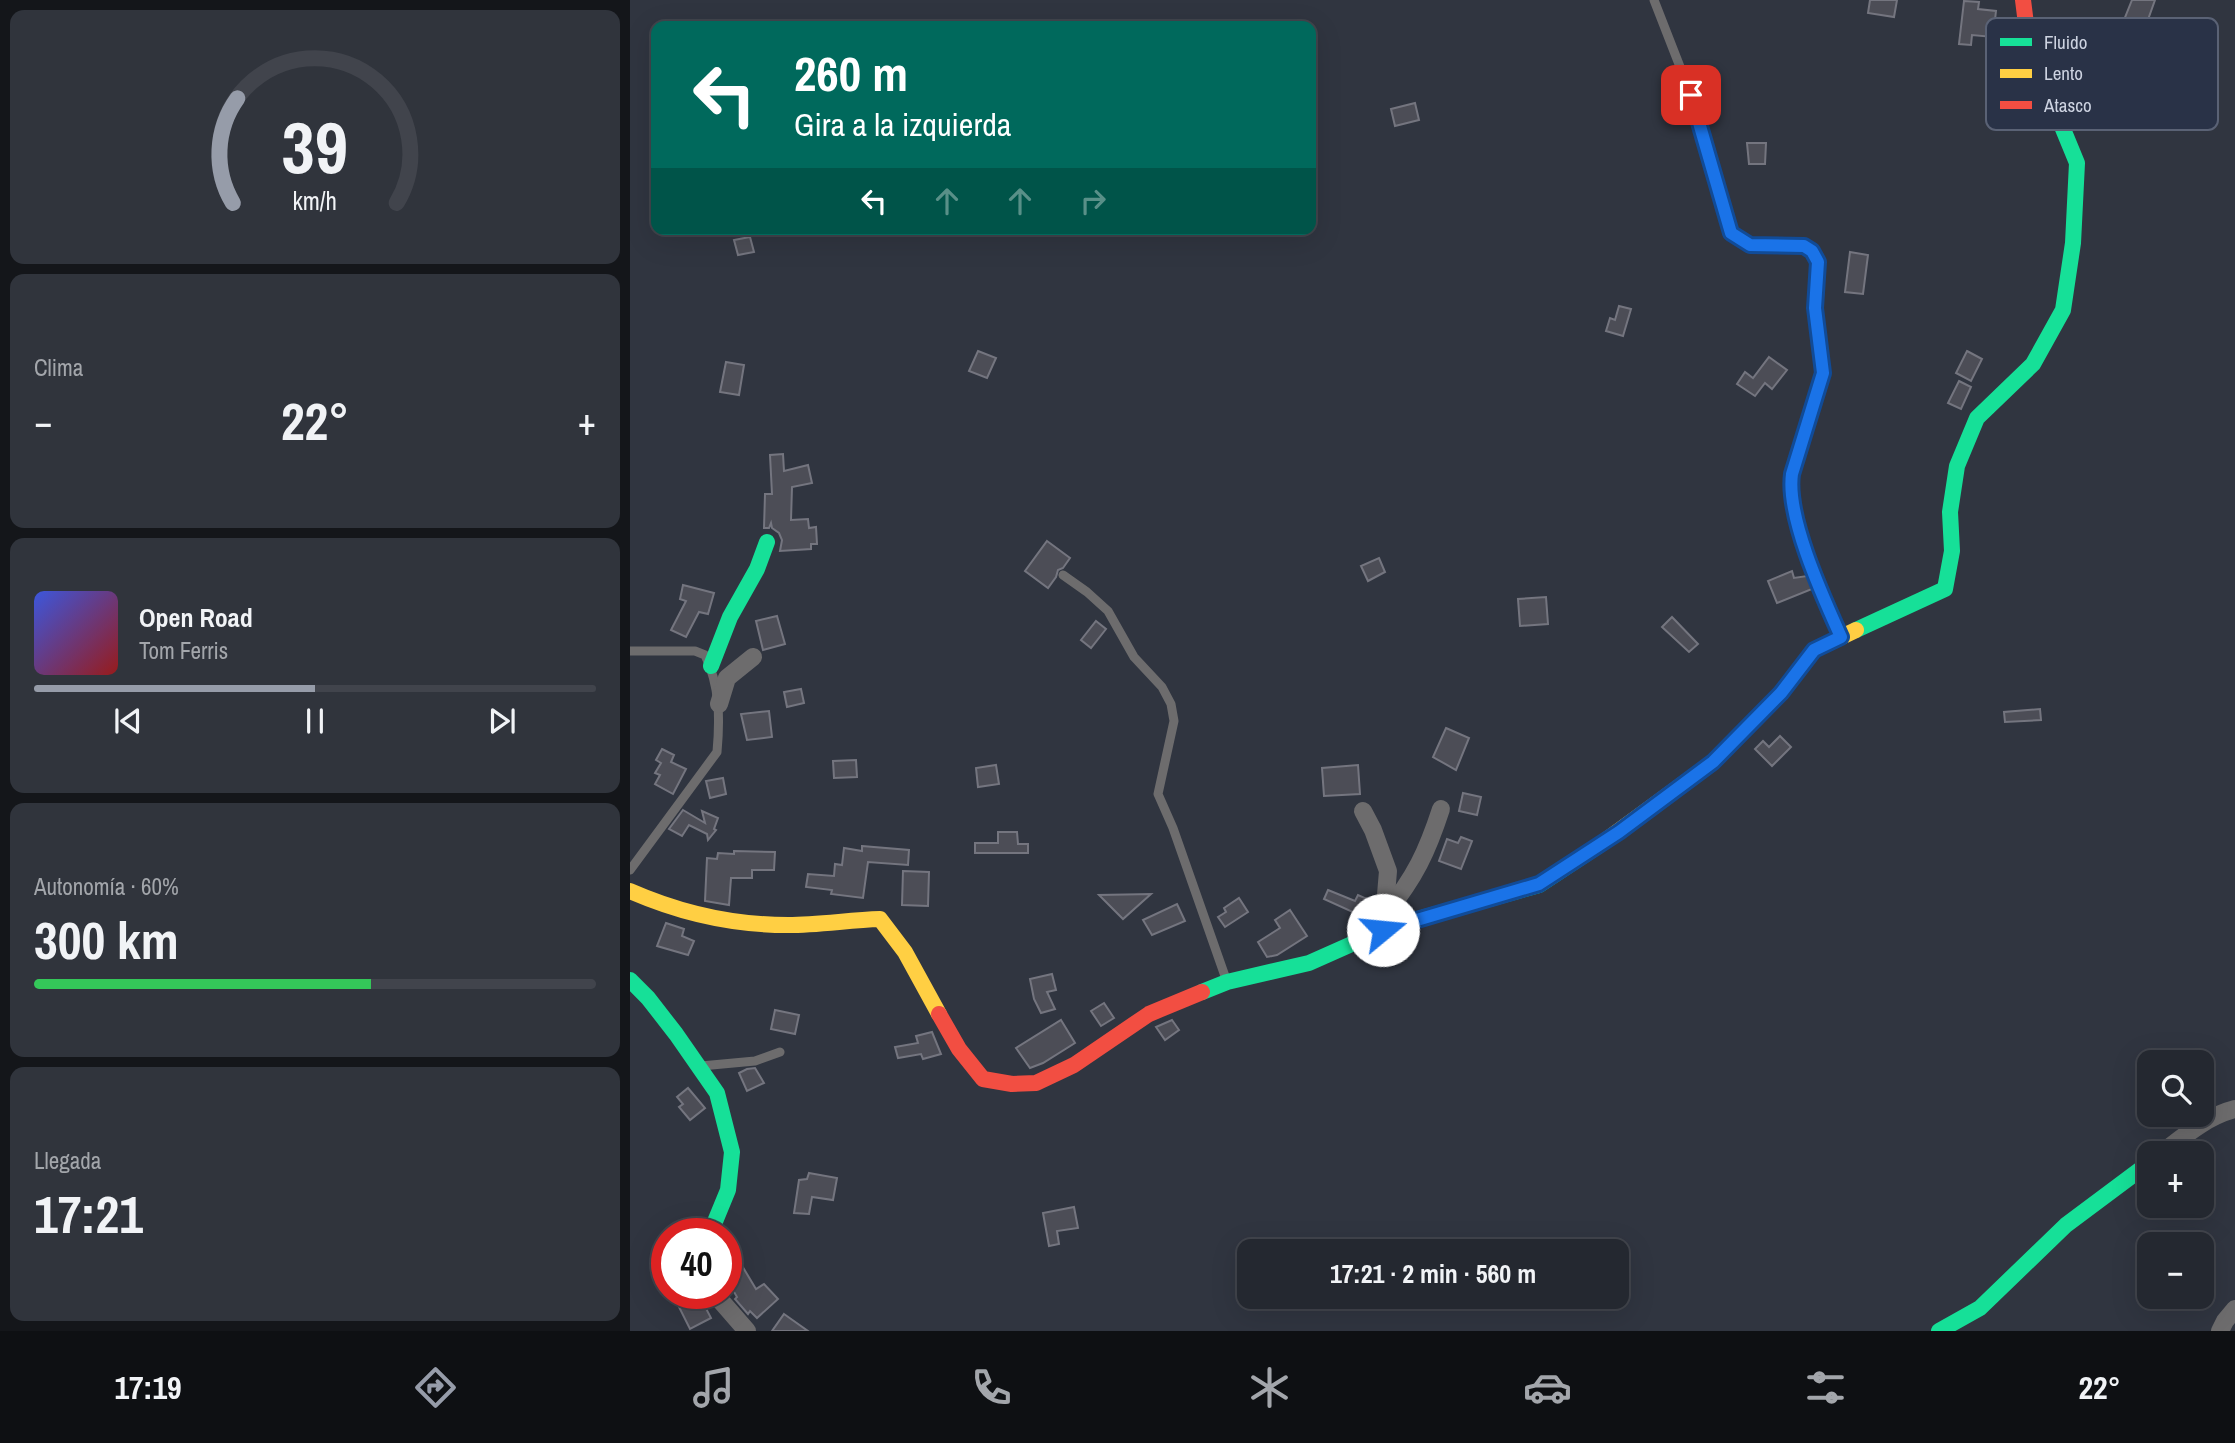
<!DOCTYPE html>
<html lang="es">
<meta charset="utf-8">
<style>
:root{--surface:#242830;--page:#30343c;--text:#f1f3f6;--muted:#a3a6ab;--line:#41444c;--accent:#969ca9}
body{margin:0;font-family:"Archivo Narrow",sans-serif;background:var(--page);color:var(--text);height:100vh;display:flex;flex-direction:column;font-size:26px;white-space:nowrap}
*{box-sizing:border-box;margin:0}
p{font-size:23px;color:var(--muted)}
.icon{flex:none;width:38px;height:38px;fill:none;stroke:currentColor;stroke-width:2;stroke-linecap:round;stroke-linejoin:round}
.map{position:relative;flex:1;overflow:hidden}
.side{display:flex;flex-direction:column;gap:10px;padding:10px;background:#14161a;width:630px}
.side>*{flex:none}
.hud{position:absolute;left:21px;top:21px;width:665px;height:214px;border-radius:14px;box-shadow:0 7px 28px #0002,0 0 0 2px var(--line);background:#00695c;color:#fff;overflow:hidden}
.fabs{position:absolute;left:1507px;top:1050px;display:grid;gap:14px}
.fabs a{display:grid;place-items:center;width:77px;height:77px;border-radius:14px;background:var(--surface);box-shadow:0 7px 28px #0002,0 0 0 2px var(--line);font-size:35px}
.speed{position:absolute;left:21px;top:1218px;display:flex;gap:14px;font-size:35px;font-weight:700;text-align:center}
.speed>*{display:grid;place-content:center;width:91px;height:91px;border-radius:50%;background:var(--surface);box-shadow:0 7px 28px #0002,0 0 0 2px var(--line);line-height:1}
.speed .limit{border:10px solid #d22;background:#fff;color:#111}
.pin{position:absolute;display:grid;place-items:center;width:60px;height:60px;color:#fff;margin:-30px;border-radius:14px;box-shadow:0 4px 10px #0006}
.me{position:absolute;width:77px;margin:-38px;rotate:73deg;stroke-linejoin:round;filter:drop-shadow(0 0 5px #0008)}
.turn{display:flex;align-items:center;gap:24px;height:147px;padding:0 28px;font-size:32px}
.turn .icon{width:91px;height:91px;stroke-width:2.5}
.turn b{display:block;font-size:49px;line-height:60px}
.lanes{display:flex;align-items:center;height:66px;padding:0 28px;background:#0003;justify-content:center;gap:35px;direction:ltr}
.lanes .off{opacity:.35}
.big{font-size:52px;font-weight:700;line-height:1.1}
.side .widget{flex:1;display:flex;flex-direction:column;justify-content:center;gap:10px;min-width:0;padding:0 24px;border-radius:14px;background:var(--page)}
.side .dial{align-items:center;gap:0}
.dial svg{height:182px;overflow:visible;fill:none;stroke:var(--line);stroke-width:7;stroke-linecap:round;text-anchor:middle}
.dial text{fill:var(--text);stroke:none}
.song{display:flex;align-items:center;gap:21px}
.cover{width:84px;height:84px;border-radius:10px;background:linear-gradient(135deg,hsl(230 70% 55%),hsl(0 70% 35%))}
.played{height:7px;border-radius:4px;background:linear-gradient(90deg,var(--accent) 50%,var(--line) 50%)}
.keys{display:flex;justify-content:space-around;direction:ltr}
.heat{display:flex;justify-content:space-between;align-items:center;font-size:38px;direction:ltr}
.charge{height:10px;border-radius:5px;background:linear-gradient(90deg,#34c759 60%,var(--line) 0)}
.trip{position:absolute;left:607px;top:1239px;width:392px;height:70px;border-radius:14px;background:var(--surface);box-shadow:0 7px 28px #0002,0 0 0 2px var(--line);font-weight:700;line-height:70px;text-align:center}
.menu{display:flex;height:112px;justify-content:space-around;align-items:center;background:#0e1013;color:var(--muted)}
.menu .icon{width:49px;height:49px}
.menu .selected{color:var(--accent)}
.menu b{font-size:32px;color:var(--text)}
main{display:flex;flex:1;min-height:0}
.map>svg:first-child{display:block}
.building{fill:#4c4d56;stroke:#74757f;stroke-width:2}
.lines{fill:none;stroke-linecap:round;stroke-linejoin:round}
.lane{stroke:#6d6c6d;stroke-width:9}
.street{stroke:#6d6c6d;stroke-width:18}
.fast{stroke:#16e098;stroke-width:16}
.slow{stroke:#ffcf43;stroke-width:16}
.jam{stroke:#f24e42;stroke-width:16}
.route-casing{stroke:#114b97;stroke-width:18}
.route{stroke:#1a73e8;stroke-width:12}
.key{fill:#293247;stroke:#5a6275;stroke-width:2}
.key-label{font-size:19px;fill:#cdd3e1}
</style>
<main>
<section class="side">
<div class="widget dial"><svg viewBox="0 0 100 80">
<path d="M14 69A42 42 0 1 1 86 69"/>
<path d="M14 69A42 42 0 0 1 16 23" stroke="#969ca9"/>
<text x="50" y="56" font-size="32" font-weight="700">39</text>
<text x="50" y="72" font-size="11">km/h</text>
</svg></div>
<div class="widget"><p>Clima</p>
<div class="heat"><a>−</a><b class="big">22°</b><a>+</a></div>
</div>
<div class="widget">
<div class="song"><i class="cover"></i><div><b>Open Road</b><p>Tom Ferris</p></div></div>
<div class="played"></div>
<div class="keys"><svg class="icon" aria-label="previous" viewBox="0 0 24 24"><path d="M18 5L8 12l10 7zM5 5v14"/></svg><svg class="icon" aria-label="pause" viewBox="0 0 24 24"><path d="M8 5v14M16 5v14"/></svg><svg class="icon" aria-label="next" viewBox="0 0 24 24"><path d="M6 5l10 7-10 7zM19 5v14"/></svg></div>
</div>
<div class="widget"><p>Autonomía · 60%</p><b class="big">300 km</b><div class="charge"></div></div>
<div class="widget"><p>Llegada</p><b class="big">17:21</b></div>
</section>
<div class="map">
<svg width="1605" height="1331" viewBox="0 0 1605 1331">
<rect width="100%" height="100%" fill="#303540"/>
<g class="building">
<polygon points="1240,0 1267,0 1264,17 1238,13"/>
<polygon points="1502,0 1525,0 1515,28 1494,20"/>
<polygon points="1334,1 1349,2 1348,9 1366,11 1363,37 1342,35 1341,45 1329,44"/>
<polygon points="785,103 789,120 765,126 761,109"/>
<polygon points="1117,143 1136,143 1135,164 1119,164"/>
<polygon points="120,237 124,252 108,255 104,240"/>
<polygon points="1220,252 1238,255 1233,294 1215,292"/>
<polygon points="989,306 1001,309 993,336 976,331 980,318 985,320"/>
<polygon points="348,351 366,358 357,378 339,371"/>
<polygon points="1337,351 1352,359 1341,381 1326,373"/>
<polygon points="1139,357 1157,370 1142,389 1135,383 1125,396 1107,384 1115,372 1123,378"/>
<polygon points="96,362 114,365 109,395 90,392"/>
<polygon points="1329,381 1341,387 1331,409 1318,403"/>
<polygon points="153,454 154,471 178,465 182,483 162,487 161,520 178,519 179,528 186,527 187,544 181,544 181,549 150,551 152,540 149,533 142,528 141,523 139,528 134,528 135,494 142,494 140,455"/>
<polygon points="417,541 440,558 433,568 428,570 426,577 418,588 395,571"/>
<polygon points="749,558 755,572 738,581 731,566"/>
<polygon points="1162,571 1164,578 1177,576 1182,589 1147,603 1138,581"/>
<polygon points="53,585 84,593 78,614 69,612 56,637 41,630 56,601 50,599"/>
<polygon points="916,597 918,624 890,626 888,599"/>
<polygon points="147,616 155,644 133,650 126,621"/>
<polygon points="1042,617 1068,644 1059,652 1032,627"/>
<polygon points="466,621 476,629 461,648 451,640"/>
<polygon points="171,689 174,703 157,707 154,692"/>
<polygon points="1410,709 1411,720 1375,722 1374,712"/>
<polygon points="139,711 142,737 117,740 111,714"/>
<polygon points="816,728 839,738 826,770 803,757"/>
<polygon points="1150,736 1161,747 1142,766 1125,749 1133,741 1139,747"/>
<polygon points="32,749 44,755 41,762 56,769 43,794 25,784 30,775 25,773 31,763 26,760"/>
<polygon points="226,760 227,777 204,778 203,761"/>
<polygon points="366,765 369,784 348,787 346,768"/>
<polygon points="728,765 730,794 694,796 692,768"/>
<polygon points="93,778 96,794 80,798 76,781"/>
<polygon points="833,793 851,797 847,815 829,811"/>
<polygon points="53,810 75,823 72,811 88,818 84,829 86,830 78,840 77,834 59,825 52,836 39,829"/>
<polygon points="368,832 387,832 388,844 398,844 398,853 345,853 345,843 368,843"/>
<polygon points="831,837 842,841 831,869 809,861 817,839 828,843"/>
<polygon points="232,846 279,850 278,865 238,862 233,898 201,894 202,890 176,887 178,874 204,876 205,864 212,865 214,848 232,851"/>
<polygon points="104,851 145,852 144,870 122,870 122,878 101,878 99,905 75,901 77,858 87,859 88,853 104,854"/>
<polygon points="273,871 299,872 298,906 272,905"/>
<polygon points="698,890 725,901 728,895 744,902 738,919 694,899"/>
<polygon points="521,894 493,919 469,895"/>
<polygon points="609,898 618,912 595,927 588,917 596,912 594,908"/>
<polygon points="547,904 555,921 522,935 513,920"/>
<polygon points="660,910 677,936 647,955 637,957 628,942 650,928 645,920"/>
<polygon points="36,923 54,929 52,936 64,941 58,955 27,946"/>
<polygon points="422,974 426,990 417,992 425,1009 411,1013 404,999 400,979"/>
<polygon points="474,1003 484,1018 471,1026 461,1011"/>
<polygon points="145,1010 169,1015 165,1034 141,1029"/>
<polygon points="431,1020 445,1043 413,1063 400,1068 386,1048"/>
<polygon points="542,1020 549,1030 535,1040 526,1027"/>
<polygon points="302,1032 311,1054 293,1059 291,1054 268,1058 265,1047 288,1043 286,1036"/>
<polygon points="125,1068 134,1083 117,1091 109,1073 117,1069"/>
<polygon points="58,1088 75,1108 60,1120 49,1107 53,1104 47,1097"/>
<polygon points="179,1173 207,1178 203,1200 182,1197 179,1214 164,1213 169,1180 177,1179"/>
<polygon points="444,1207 448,1228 427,1231 429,1244 419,1246 413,1213"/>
<polygon points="111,1264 126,1289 134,1284 148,1299 127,1318 120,1311 118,1314 105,1299 107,1297 96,1278 96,1273"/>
<polygon points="69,1295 81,1318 60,1329 48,1305"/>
<polygon points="154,1314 178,1331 142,1331"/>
</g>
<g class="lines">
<g class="lane">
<path d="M 1024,0 L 1061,95 L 1101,233 L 1112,242 L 1120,245 L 1174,246 L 1182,251 L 1188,263 L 1185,308 L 1193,373 L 1162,474 C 1157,518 1192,596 1211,636"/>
<polyline points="433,575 457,592 478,611 504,657 532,687 541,704 544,721 528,794 543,828 596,979"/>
<path d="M 0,651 L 65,651 L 75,655 C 90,686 90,719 87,752 L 0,870"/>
<polyline points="71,1066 125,1061 150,1052"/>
</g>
<g class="street">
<polyline points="89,704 97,678 123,657"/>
<polyline points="733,811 743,830 758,871 753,930"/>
<path d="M 756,913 C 785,877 797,852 811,809"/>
<path d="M 1532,1153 C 1554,1136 1577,1116 1605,1109"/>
<polyline points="84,1293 117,1331"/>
<polyline points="1590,1331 1595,1321 1605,1309"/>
</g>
<g class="fast">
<polyline points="1226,630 1315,589 1322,551 1320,512 1327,466 1347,418 1403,364 1433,310 1443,243 1447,163 1419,95"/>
<polyline points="81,666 100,617 127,569 137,542"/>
<polyline points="0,980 18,998 46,1034 87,1093 102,1152 98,1190 84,1224 84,1234"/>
<polyline points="572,992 597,982 679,963 760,927 909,885 968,846"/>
<polyline points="1309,1331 1350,1308 1436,1225 1519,1163"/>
</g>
<g class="slow">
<polyline points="968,846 1083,762 1151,693 1184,650 1226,630"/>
<path d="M 0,891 C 50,913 103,925 158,925 C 189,925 219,920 250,919 L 275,952 L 309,1014"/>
</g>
<g class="jam">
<polyline points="1393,0 1397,32 1419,95"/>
<polyline points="309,1014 329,1049 353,1079 382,1084 406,1083 444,1065 519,1014 572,992"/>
</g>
</g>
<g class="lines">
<g class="route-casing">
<path id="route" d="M 753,930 L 909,884 L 989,832 L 1083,762 L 1151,693 L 1184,650 L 1211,637 C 1193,597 1156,517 1162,474 L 1193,373 L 1185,308 L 1188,262 L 1182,251 L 1174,246 L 1120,245 L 1101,233 L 1061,95"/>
</g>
<use href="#route" class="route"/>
</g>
<rect x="1356" y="18" width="232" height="112" rx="10" class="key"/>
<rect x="1370" y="38" width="32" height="8" fill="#16e098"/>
<rect x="1370" y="69" width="32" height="9" fill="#ffcf43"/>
<rect x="1370" y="101" width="32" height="8" fill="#f24e42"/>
<g class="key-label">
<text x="1414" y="49">Fluido</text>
<text x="1414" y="80">Lento</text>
<text x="1414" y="112">Atasco</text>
</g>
</svg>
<div class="fabs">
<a><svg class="icon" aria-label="search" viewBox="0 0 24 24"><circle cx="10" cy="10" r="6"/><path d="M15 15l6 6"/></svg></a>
<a>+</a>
<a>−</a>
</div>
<div class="speed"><div class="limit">40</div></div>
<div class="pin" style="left:1061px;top:95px;background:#d93025"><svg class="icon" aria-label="arrive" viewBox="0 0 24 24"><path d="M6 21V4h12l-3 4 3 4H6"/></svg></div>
<svg class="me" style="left:753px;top:930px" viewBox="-20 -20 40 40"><circle r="19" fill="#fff"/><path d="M0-13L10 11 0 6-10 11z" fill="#1a73e8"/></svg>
<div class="trip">17:21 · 2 min · 560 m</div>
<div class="hud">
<div class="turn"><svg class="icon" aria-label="left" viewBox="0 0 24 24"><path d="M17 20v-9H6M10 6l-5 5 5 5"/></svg><div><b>260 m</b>Gira a la izquierda</div></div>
<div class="lanes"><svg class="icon" aria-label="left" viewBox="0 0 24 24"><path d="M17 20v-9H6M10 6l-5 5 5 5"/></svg><svg class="icon off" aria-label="ahead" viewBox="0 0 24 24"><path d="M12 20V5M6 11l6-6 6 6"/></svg><svg class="icon off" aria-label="ahead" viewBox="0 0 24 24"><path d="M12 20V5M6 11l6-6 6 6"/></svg><svg class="icon off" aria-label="right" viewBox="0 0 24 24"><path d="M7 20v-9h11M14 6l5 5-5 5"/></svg></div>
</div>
</div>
</main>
<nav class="menu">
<b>17:19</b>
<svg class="icon selected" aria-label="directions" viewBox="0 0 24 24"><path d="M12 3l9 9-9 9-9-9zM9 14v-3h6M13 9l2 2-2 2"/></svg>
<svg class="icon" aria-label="music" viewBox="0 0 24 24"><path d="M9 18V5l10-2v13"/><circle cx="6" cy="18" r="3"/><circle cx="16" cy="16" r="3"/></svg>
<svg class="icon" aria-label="phone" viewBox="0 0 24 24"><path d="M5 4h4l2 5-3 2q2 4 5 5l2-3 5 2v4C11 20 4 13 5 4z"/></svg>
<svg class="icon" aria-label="climate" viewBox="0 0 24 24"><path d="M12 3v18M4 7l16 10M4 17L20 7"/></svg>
<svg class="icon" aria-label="car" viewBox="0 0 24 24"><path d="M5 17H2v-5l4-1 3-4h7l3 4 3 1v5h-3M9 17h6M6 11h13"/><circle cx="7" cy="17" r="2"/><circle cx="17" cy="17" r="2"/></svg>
<svg class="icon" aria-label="filters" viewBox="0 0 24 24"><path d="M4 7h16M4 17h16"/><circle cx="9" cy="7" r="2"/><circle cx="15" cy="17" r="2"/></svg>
<b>22°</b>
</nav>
